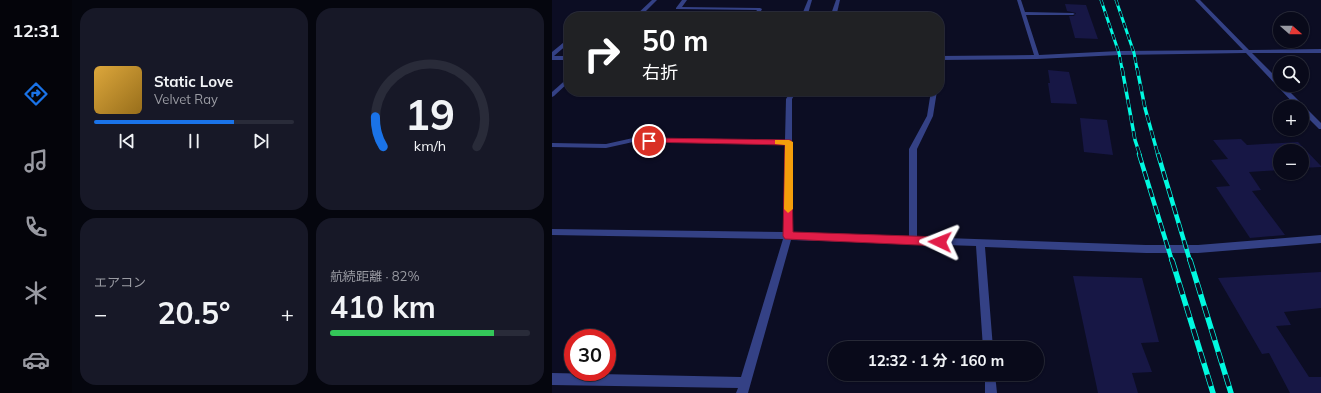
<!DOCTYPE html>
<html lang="ja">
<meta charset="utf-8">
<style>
:root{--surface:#090a1a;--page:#171827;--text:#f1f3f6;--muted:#999aa2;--line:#292b39;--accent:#1a73e8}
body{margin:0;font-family:Mulish,"Noto Sans JP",sans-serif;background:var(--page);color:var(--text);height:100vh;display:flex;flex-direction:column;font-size:15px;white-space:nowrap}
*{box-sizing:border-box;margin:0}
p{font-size:13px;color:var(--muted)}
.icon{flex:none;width:22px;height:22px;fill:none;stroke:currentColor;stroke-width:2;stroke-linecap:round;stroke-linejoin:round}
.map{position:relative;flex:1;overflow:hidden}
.details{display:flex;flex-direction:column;gap:8px;padding:8px;background:#05060e;width:480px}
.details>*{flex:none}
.top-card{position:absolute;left:12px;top:12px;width:380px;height:84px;border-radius:16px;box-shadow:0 1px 3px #0004,0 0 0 1px var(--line);background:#202124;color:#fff;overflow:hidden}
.needle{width:26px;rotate:111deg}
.fabs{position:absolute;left:721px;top:12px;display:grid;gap:8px}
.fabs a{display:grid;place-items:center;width:36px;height:36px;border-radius:50%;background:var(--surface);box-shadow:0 1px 3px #0004,0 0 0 1px var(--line);font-size:20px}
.speed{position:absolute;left:12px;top:329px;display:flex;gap:8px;font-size:20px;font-weight:700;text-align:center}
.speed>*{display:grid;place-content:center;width:52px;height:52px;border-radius:50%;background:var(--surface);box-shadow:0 1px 3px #0004,0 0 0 1px var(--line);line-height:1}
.speed .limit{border:6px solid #d22;background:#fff;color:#111}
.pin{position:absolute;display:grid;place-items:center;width:34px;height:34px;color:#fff;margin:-17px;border:2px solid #fff;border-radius:50%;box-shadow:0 1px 4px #0007}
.me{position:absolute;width:44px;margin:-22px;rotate:272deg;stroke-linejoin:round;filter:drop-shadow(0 0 3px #0008)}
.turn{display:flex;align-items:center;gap:14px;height:84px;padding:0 12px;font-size:18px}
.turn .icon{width:52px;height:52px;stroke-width:2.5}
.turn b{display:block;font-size:28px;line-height:34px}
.big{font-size:30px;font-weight:700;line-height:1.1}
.details .card{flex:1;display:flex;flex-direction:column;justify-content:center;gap:6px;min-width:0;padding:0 14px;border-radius:16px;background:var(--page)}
.details .dial{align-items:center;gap:0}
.dial svg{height:104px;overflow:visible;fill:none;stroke:var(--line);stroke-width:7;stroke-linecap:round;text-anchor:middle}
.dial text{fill:var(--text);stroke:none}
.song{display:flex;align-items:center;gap:12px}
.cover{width:48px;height:48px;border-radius:6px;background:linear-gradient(135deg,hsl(40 70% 55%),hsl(40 70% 35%))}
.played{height:4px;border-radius:2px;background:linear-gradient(90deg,var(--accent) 70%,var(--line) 70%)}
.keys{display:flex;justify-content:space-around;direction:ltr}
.heat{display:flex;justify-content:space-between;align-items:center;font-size:22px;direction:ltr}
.charge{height:6px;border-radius:3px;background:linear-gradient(90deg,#34c759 82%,var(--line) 0)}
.details .tiles{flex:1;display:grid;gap:8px;grid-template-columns:repeat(2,1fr)}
.trip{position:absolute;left:276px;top:341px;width:216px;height:40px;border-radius:20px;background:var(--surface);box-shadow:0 1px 3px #0004,0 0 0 1px var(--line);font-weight:700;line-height:40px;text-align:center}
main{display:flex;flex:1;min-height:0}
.tab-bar{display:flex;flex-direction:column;width:72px;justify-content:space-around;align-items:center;background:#04040a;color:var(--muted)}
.tab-bar .icon{width:28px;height:28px}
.tab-bar .on{color:var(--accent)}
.tab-bar b{font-size:18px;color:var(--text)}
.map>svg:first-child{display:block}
.building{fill:#171745}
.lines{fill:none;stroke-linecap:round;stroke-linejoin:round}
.street{fill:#344185;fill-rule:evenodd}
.rail-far3-casing{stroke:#00f9e0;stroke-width:3}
.rail-far2-casing{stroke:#00f9e0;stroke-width:3.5}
.rail-far1-casing{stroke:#00f9e0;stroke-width:4.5}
.rail-casing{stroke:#00f9e0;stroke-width:5.5}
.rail-far3{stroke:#0c0d23;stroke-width:2;stroke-dasharray:6;stroke-linecap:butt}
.rail-far2{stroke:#0c0d23;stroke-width:2.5;stroke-dasharray:8;stroke-linecap:butt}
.rail-far1{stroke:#0c0d23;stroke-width:3;stroke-dasharray:9;stroke-linecap:butt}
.rail{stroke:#0c0d23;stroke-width:4;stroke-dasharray:12;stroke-linecap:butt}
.route{fill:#e11d48;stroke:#92132f}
.slow{fill:#f59e0b}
</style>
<main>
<nav class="tab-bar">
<b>12:31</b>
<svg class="icon on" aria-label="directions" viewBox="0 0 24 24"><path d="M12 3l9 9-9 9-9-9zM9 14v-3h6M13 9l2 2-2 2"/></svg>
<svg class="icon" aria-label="music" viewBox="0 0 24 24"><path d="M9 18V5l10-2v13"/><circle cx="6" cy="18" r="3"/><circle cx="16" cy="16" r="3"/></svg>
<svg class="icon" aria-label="phone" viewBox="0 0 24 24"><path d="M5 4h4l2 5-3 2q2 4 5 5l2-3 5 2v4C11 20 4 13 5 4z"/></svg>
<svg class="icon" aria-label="climate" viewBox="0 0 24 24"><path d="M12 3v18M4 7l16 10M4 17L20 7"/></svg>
<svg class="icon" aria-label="car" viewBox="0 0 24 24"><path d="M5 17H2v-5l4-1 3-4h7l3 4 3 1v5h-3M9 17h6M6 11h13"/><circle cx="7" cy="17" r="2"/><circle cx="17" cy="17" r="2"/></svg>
</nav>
<section class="details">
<div class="tiles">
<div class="card">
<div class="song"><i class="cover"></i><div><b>Static Love</b><p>Velvet Ray</p></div></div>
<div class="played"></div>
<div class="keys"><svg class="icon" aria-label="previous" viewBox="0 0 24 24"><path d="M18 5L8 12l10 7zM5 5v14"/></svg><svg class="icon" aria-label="pause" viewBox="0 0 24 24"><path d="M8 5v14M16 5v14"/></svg><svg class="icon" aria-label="next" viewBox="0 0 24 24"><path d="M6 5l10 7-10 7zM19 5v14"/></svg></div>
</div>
<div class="card dial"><svg viewBox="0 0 100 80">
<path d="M14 69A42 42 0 1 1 86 69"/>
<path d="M14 69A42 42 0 0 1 8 46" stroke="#1a73e8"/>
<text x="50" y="56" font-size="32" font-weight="700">19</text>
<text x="50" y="72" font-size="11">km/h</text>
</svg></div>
<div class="card"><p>エアコン</p>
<div class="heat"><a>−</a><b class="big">20.5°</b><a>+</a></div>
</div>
<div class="card"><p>航続距離 · 82%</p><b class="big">410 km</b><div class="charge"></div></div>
</div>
</section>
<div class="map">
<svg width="769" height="393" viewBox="0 0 769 393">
<rect width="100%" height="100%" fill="#0c0d23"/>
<g class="building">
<polygon points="513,4 534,5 546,39 523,38 517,16 522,16 524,13 515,11"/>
<polygon points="496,70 517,72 525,104 499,103 496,83 498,83"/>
<polygon points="528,118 555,120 561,155 532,152"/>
<polygon points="689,139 695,145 746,142 769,166 769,167 750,168 750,151 728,151 728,170 697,172 709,190 700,191 733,235 698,238 664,187 678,186 659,160 676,159 661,140"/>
<polygon points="769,272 769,308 732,312 739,325 724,326 757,377 769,377 769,393 738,393 717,353 710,354 666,278"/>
<polygon points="521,276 590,278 607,342 589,343 600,372 580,373 586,393 546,393"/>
</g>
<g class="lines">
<g class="street">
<polygon points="100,0 105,0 88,17 82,17"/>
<polygon points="130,0 135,0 130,7 208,8 210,9 206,17 200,17 205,10 124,9 124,8"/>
<polygon points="256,0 260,0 255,17 249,17"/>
<polygon points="284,0 288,0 284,17 278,17"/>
<polygon points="465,0 469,0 473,12 521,13 523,14 521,15 474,15 487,55 567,51 691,50 643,0 648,0 697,50 769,49 769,53 700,53 728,81 728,85 731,85 769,123 769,129 767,129 750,112 750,107 745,107 694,53 567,55 485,59 387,60 387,56 482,55"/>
<polygon points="17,38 17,43 2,56 17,56 17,60 0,60 0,52"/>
<polygon points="17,77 17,82 2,96 0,97 0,92"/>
<polygon points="78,91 84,91 80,94 78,93"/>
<polygon points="239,91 245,91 240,99 240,233 357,237 357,149 375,116 379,91 385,91 381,116 365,149 365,237 594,245 646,245 769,235 769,243 646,253 594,253 433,247 441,348 431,348 424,246 239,240 196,393 184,393 186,388 0,385 0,373 189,377 231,239 0,235 0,229 232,232 233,144 81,142 54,148 0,147 0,143 54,144 81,138 233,140 234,99"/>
<polygon points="433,374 443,374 445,393 433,393"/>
</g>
<g class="rail-far3-casing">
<g id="rail-far3">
<polyline points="549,0 567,53 570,69"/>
<polyline points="564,0 582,53 585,69"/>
</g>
</g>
<g class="rail-far2-casing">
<g id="rail-far2">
<polyline points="570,68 583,140 588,155"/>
<polyline points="585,68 593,108 606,155"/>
</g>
</g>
<g class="rail-far1-casing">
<g id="rail-far1">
<polyline points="587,154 620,261"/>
<polyline points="606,154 638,261"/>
</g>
</g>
<g class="rail-casing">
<g id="rail">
<polyline points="620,260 661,393"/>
<polyline points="638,260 679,393"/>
</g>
</g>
<use href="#rail-far3" class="rail-far3"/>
<use href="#rail-far2" class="rail-far2"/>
<use href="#rail-far1" class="rail-far1"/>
<use href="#rail" class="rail"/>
</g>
<polygon class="route" points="97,138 239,140 241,232 388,237 391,239 393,242 391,245 388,246 233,239 231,236 233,145 94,142 93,141"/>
<polygon class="slow" points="223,140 237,140 241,142 241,209 236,213 232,209 233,145 223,144"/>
</svg>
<div class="fabs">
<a><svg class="needle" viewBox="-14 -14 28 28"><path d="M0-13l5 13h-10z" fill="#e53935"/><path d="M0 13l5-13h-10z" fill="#999aa2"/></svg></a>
<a><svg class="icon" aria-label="search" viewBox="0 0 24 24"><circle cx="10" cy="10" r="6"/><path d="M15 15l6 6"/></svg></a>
<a>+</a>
<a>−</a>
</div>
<div class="speed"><div class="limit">30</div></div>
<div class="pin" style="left:97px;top:141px;background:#d93025"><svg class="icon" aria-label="arrive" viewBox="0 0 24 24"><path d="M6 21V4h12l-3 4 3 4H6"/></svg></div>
<svg class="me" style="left:388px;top:242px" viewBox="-20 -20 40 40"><path d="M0-17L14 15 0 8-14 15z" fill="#e11d48" stroke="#fff" stroke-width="4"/></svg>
<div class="trip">12:32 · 1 分 · 160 m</div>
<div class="top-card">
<div class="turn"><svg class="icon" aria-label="right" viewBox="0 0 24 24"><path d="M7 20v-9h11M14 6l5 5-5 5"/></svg><div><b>50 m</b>右折</div></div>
</div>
</div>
</main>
